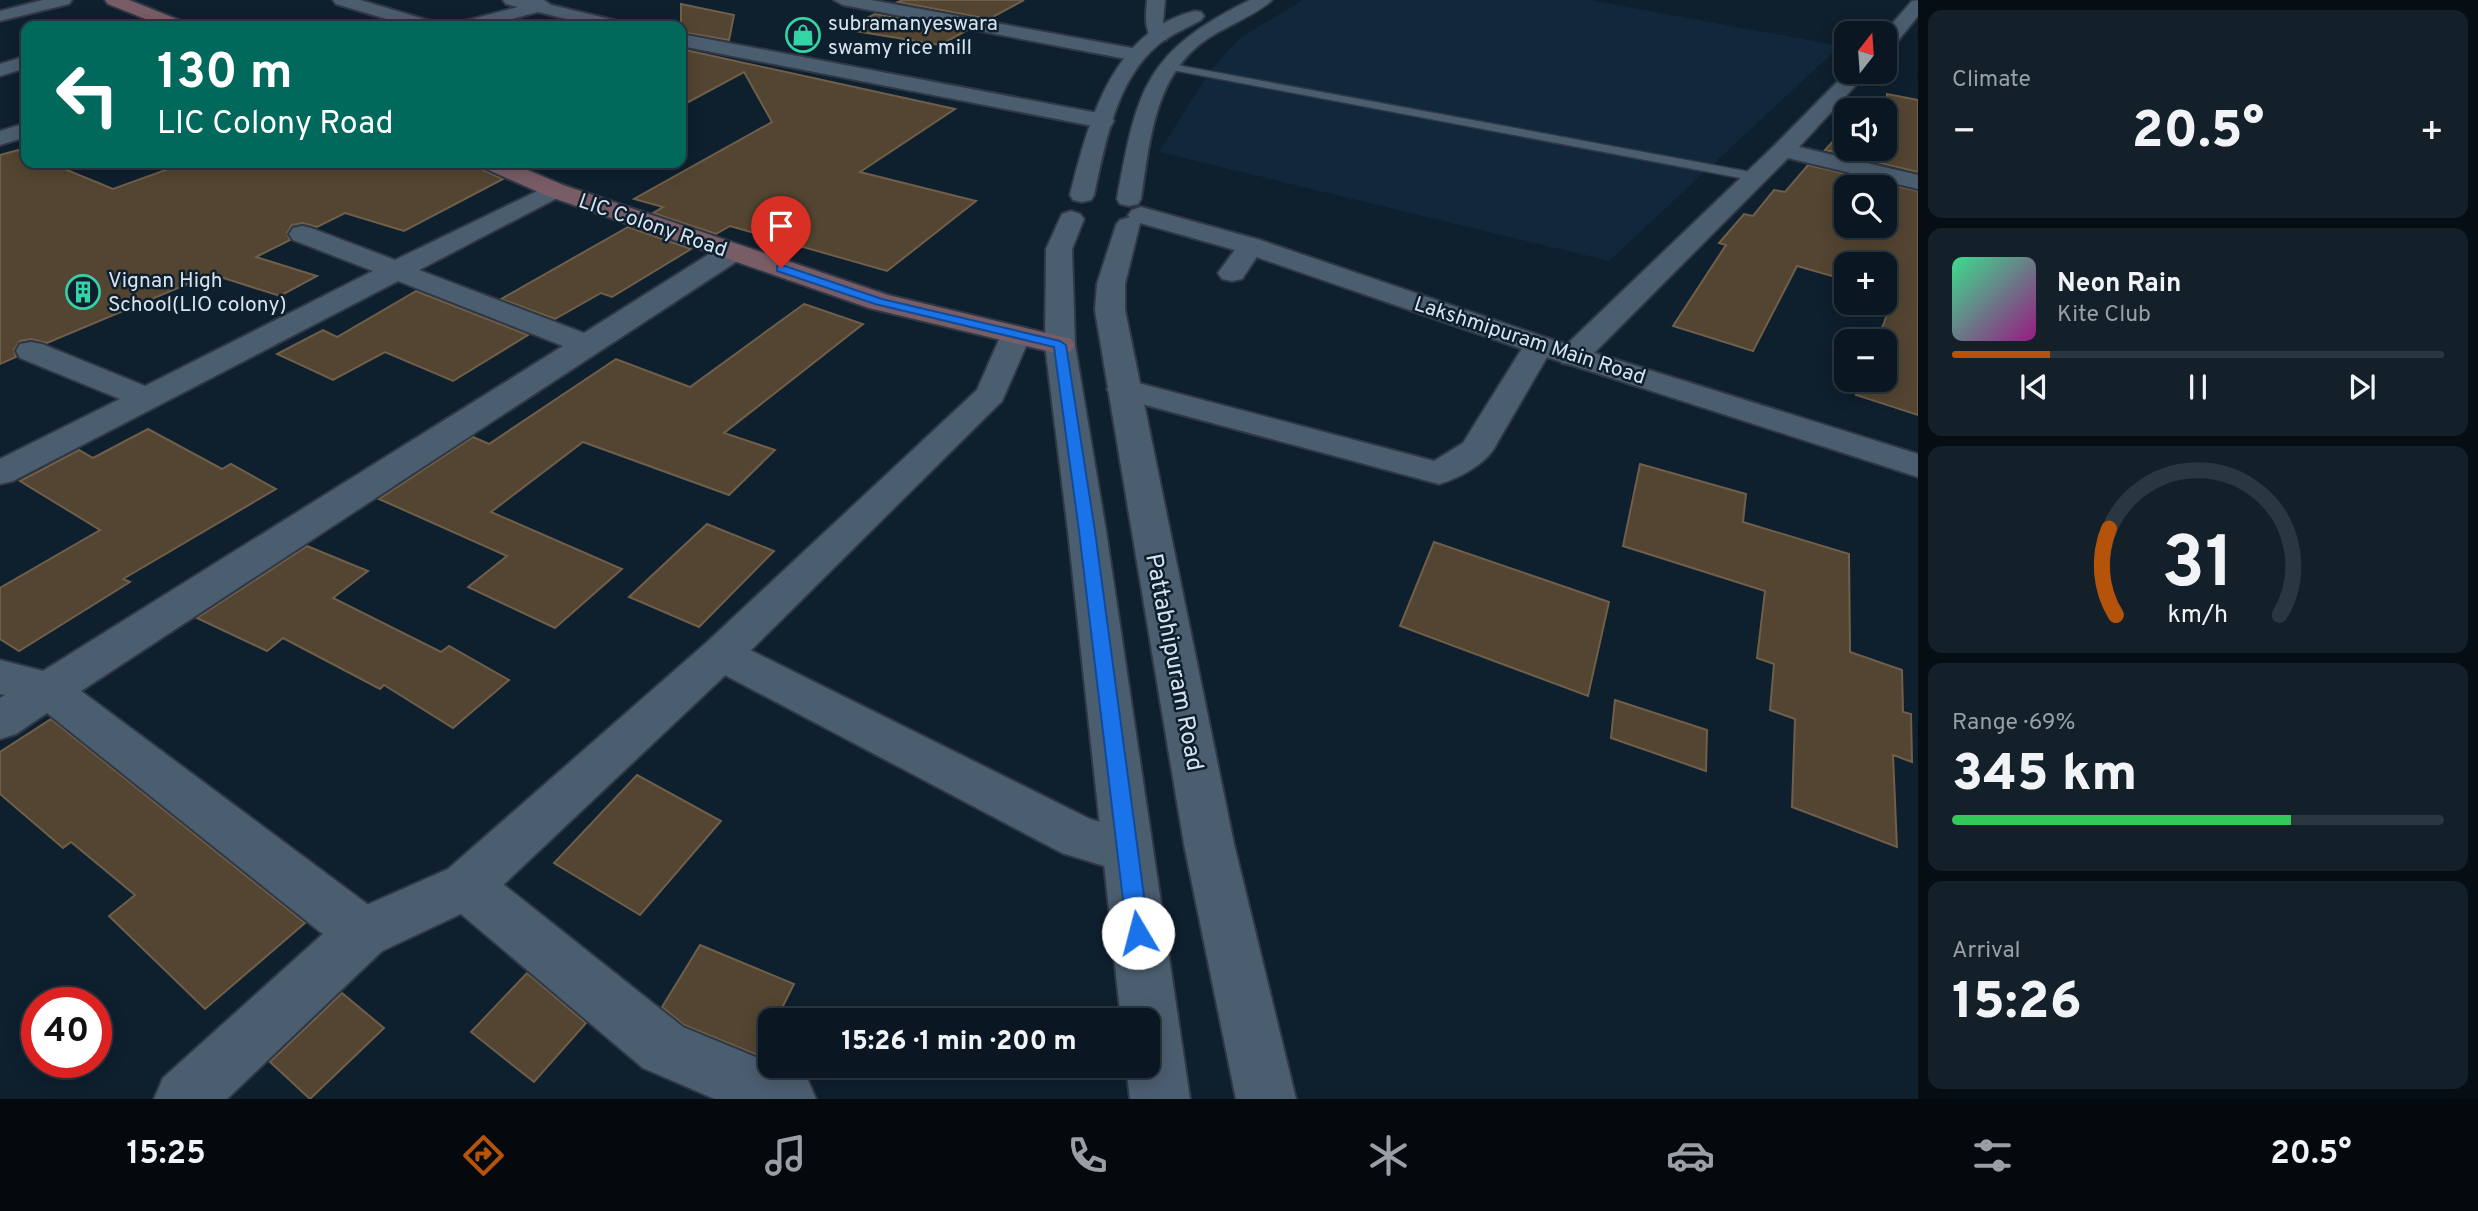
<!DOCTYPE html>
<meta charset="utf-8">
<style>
:root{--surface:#0a1722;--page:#13202a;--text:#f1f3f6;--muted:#999fa5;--line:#2a3640;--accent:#b45309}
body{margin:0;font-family:Overpass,sans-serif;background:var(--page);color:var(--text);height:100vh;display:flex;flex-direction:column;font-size:26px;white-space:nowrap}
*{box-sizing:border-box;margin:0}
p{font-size:23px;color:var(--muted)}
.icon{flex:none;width:38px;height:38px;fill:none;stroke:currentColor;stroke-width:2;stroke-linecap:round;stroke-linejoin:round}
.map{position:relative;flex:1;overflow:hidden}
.panel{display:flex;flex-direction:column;gap:10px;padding:10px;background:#060d13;width:560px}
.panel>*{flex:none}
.hud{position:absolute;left:21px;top:21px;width:665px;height:147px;border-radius:14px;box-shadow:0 4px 18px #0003,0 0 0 2px var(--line);background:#00695c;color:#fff;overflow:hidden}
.needle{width:46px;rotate:17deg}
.controls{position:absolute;left:1834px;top:21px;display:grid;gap:14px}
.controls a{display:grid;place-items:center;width:63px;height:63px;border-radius:14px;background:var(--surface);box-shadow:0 4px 18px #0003,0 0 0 2px var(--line);font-size:35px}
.speed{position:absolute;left:21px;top:987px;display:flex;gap:14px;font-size:35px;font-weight:700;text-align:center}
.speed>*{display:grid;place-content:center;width:91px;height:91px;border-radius:50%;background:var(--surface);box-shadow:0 4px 18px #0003,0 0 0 2px var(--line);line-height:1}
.speed .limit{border:10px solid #d22;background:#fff;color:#111}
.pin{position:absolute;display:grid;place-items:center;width:60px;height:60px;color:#fff;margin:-72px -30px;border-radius:50% 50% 50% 0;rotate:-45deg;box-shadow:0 0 7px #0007}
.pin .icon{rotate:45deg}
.me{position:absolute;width:77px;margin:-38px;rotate:352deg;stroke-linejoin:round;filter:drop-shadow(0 0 5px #0008)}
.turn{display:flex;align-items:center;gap:24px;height:147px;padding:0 21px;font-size:32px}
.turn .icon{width:91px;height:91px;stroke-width:2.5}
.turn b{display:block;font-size:49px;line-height:60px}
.big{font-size:52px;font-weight:800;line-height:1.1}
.panel .tile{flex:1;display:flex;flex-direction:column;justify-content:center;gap:10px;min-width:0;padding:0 24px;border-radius:14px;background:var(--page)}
.panel .dial{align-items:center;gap:0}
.dial svg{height:182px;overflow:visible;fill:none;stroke:var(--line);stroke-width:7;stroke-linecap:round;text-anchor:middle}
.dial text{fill:var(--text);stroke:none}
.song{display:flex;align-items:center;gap:21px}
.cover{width:84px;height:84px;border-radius:10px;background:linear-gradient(135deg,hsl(150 70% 55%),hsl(310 70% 35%))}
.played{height:7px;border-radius:4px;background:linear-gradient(90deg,var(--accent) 20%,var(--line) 20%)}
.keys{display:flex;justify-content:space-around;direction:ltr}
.heat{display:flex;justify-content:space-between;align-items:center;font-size:38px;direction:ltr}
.charge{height:10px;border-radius:5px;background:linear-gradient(90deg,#34c759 69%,var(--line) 0)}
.trip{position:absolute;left:758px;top:1008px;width:402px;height:70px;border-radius:14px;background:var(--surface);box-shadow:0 4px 18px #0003,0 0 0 2px var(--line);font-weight:800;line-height:70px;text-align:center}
.dock{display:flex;height:112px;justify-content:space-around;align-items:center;background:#04090e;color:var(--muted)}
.dock .icon{width:49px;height:49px}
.dock .selected{color:var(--accent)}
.dock b{font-size:32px;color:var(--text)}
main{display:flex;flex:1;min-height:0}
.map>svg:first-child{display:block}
.built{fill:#11283c}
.building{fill:#534531;stroke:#6f5f4a;stroke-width:2;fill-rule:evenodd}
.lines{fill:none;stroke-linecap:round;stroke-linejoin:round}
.service-casing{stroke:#303846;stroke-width:3}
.minor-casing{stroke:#303846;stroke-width:4}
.tertiary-casing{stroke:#303846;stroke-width:4}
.secondary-casing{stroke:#303846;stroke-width:4}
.service{fill:#4b5e70;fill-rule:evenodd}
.minor{fill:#4b5e70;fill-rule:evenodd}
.tertiary{fill:#4b5e70;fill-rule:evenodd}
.secondary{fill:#795d66;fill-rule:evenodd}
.route{fill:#1a73e8;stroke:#114b97;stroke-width:2}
.labels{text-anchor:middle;stroke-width:5;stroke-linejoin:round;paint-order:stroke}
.far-poi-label{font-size:21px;fill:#d8e3ee;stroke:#0e1f2e;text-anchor:start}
.far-street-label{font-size:21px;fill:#d8e3ee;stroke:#0e1f2e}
.street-label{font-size:24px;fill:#d8e3ee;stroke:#0e1f2e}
</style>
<main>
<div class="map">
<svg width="1918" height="1099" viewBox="0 0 1918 1099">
<rect width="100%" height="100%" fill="#0e1f2e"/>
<polygon class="built" points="1303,0 1590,0 1840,46 1609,261 1159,152 1212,68 1240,38"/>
<g class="building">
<polygon points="903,0 1024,0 989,19 898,2"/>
<polygon points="681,4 734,15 729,40 681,32"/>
<polygon points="875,14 966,31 940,45 843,29"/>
<polygon points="681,49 955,109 860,172 976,201 887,271 730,226 716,234 653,213 663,207 634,199 772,122 744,72 681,106"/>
<polygon points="1887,94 1918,100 1918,172 1825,150 1836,138 1844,140 1846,137 1846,149 1885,149"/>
<polygon points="18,150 26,153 26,163 50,163 113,189 185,163 477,163 483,170 503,179 404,231 345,213 317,227 303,223 292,225 287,233 290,240 256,257 317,276 280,296 211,274 47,343 31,339 20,341 14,350 16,357 0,364 0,155"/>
<path d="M 1808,165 L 1918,191 L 1918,415 L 1856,395 L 1862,380 L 1885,380 L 1885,341 L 1877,341 L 1895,294 L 1885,291 L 1885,264 L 1846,264 L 1846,280 L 1797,266 L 1753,351 L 1673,326 L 1726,245 L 1719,243 L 1744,214 L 1753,216 L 1774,190 L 1785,192 ZM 1846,187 L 1885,187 L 1885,226 L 1846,226 Z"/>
<polygon points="628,227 691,249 612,297 601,293 555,319 501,299"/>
<polygon points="416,291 528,335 453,381 385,352 333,380 277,354 323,330 337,337"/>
<polygon points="804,304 863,324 724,433 775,450 729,495 583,442 491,512 622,569 555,628 468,587 507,556 379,499 473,437 489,444 616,359 690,387"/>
<polygon points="148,429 222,469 231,464 276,489 123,579 130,582 19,651 0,639 0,588 100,530 20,481 79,450 93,458"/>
<polygon points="1640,464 1746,494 1743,522 1849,554 1850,652 1902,670 1903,712 1911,714 1912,762 1893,755 1897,847 1792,807 1795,719 1770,710 1774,664 1757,658 1765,591 1623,546"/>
<polygon points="707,524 774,551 699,627 629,597"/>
<polygon points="1434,542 1609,602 1588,696 1400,626"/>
<polygon points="307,546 368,571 333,598 441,652 449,646 509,680 453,728 384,685 380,689 283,638 267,651 197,618"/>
<polygon points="1615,700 1707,730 1706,771 1611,738"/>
<polygon points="51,719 305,923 205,1009 109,916 135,895 71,842 63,848 0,794 0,752"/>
<polygon points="637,775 721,821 640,915 554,863"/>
<polygon points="700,945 794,984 776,1020 770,1020 770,1031 757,1055 684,1025 662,1007"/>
<polygon points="527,973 586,1023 534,1082 471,1032"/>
<polygon points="342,993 384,1028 310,1099 270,1062"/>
</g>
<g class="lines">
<g class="service-casing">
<polygon id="service" points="1166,63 1756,173 1763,177 1756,181 1162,68 1162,64"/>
</g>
<g class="minor-casing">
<g id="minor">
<polygon points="43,0 72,0 69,4 0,21 0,11"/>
<polygon points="333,0 360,0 434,22 437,26 410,26 336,4"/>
<polygon points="503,0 544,0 551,5 622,22 625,26 595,26 538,12 486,26 458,26 461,22 518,7 506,4"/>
<polygon points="834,0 871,0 1137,49 1147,55 1137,61 843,5"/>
<path d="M 1147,0 L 1165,0 L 1163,22 L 1168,36 L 1166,40 L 1152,40 C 1144,26 1146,15 1147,0 Z"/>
<polygon points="1918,0 1918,16 1892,48 1885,50 1884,33 1912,1"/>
<polygon points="165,16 174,21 171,25 137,26 140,22"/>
<polygon points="681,34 1103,114 1111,116 1114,121 1111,126 1103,128 681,46"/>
<polygon points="26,56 26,68 0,76 0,64"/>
<polygon points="1847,72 1868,72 1799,147 1918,175 1918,189 1788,158 1584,363 1573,365 1562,363 1558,356 1562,349 1775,145"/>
<polygon points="26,123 26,137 0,145 0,131"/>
<polygon points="554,183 563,185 566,190 563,195 419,270 584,333 722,246 732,244 742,246 745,252 742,258 81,691 382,915 390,933 382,951 363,958 344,951 47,713 16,734 0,739 0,698 5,695 0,694 0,660 43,671 563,346 398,281 13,481 0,484 0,459 120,399 20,358 16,351 20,344 31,342 42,344 145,386 373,271 293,240 289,234 293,228 302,226 311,228 395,260"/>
<polygon points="1251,238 1260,240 1264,246 1242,279 1232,281 1222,279 1218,273 1242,240"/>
<path d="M 1539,336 L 1550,339 L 1554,345 L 1493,450 C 1482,466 1457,479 1439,484 L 1112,396 L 1107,389 L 1112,382 L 1123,379 L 1434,461 L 1463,443 L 1528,339 Z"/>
<polygon points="721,638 736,643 1090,819 1145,835 1152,851 1145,867 1127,873 1062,853 706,665 700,654 706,643"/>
<polygon points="466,862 484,869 683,1027 770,1063 770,1066 778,1066 807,1078 816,1099 715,1099 643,1068 448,903 440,886 448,869"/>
</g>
</g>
<g class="tertiary-casing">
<g id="tertiary">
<path d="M 1250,0 L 1272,0 C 1261,12 1223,28 1207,39 C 1154,75 1150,141 1141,199 L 1138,204 L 1129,206 L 1120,204 L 1117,199 C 1137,90 1144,52 1250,0 Z"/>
<path d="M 1195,11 L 1201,12 L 1204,16 L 1201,20 C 1187,28 1172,34 1159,44 C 1116,79 1105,144 1094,195 L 1091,200 L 1082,202 L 1073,200 L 1070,195 C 1088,123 1112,31 1195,11 Z"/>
<polygon points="1141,207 1260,240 1550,339 1918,454 1918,477 1528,351 1242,252 1140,223 1125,284 1125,310 1234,844 1296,1099 1236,1099 1184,844 1095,310 1097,284 1116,225 1120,220 1130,217 1128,215 1132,210"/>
<polygon points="1071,211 1080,214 1084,219 1072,249 1075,345 1106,531 1190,1099 1130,1099 1126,1066 1148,1066 1148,1020 1121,1020 1068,531 1045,345 1046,249 1062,214"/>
<polygon points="1016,326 1027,329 1031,335 1002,401 736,665 484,903 382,951 227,1099 154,1099 163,1078 344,915 448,869 706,643 977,390 1001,335 1005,329"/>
</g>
</g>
<g class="secondary-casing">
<g id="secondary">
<polygon points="105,0 129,0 184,22 187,26 163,26 108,4"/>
<polygon points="480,163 511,163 563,185 888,295 1071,339 1075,345 1071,351 1060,354 869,308 545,195 484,168"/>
</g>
</g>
<use href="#service" class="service"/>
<use href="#minor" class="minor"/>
<use href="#tertiary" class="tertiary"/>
<use href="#secondary" class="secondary"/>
</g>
<polygon class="route" points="777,266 785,266 882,299 1060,341 1066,345 1095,531 1149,933 1146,941 1138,944 1130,941 1127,933 1079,531 1054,347 875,304 777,271"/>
<defs>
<g id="shop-ring" transform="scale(1.75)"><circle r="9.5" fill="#0e1f2e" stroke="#35d4a7" stroke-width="1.5"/><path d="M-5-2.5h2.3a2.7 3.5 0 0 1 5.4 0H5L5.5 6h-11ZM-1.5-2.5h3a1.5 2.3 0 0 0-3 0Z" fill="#35d4a7"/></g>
<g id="building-ring" transform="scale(1.75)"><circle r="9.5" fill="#0e1f2e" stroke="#35d4a7" stroke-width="1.5"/><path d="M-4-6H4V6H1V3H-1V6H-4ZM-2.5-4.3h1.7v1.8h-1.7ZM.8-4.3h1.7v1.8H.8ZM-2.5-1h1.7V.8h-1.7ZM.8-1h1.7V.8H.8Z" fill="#35d4a7"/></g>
</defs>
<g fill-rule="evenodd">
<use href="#shop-ring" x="803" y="35"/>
<use href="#building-ring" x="83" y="292"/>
</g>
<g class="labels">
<g class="far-poi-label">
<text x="828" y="30">subramanyeswara<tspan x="828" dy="24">swamy rice mill</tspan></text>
<text x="108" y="287">Vignan High<tspan x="108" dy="24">School(LIO colony)</tspan></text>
</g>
<g class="far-street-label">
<text transform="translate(653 225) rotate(19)" y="7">LIC Colony Road</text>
<text transform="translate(1530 340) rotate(18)" y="7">Lakshmipuram Main Road</text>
</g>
<g class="street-label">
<text transform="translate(1175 662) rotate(79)" y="8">Pattabhipuram Road</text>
</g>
</g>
</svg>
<div class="controls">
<a><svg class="needle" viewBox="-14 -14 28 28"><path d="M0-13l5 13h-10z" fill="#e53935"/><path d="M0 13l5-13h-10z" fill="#999fa5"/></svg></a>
<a><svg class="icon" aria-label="sound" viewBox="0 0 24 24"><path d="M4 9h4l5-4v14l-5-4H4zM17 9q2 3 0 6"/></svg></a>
<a><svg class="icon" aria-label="search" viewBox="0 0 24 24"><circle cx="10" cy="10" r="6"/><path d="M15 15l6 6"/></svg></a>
<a>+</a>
<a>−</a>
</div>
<div class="speed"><div class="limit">40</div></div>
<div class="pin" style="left:781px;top:268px;background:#d93025"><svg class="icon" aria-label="arrive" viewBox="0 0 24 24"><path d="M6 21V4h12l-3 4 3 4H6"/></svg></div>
<svg class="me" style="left:1138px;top:933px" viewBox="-20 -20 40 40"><circle r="19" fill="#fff"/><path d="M0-13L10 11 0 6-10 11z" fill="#1a73e8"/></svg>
<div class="trip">15:26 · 1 min · 200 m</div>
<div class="hud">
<div class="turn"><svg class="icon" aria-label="left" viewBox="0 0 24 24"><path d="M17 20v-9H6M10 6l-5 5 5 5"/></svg><div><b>130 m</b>LIC Colony Road</div></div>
</div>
</div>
<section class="panel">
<div class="tile"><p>Climate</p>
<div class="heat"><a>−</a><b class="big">20.5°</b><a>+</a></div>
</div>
<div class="tile">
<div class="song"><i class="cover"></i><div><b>Neon Rain</b><p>Kite Club</p></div></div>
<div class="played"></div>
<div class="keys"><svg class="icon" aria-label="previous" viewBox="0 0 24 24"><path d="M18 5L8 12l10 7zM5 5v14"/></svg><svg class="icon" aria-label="pause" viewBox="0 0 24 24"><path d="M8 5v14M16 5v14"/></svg><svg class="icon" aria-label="next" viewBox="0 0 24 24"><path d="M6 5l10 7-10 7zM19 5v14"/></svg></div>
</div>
<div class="tile dial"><svg viewBox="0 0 100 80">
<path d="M14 69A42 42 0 1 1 86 69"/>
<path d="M14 69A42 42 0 0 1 11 31" stroke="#b45309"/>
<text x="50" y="56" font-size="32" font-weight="700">31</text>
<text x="50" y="72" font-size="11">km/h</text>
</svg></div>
<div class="tile"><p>Range · 69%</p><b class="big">345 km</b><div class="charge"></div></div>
<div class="tile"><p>Arrival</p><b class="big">15:26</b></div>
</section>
</main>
<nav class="dock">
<b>15:25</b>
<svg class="icon selected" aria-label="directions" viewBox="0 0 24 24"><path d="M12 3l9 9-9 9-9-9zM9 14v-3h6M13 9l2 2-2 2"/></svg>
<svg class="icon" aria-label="music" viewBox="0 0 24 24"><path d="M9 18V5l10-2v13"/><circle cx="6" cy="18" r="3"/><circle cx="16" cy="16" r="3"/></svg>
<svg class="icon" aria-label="phone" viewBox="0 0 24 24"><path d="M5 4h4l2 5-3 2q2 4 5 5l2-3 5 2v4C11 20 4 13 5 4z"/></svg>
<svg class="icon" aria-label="climate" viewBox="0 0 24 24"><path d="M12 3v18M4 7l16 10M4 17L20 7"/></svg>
<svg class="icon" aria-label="car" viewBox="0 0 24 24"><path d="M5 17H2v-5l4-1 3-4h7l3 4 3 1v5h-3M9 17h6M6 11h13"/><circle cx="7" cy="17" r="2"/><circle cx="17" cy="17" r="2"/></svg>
<svg class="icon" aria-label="filters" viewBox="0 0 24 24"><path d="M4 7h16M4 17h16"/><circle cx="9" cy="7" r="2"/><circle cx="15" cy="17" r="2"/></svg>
<b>20.5°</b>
</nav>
